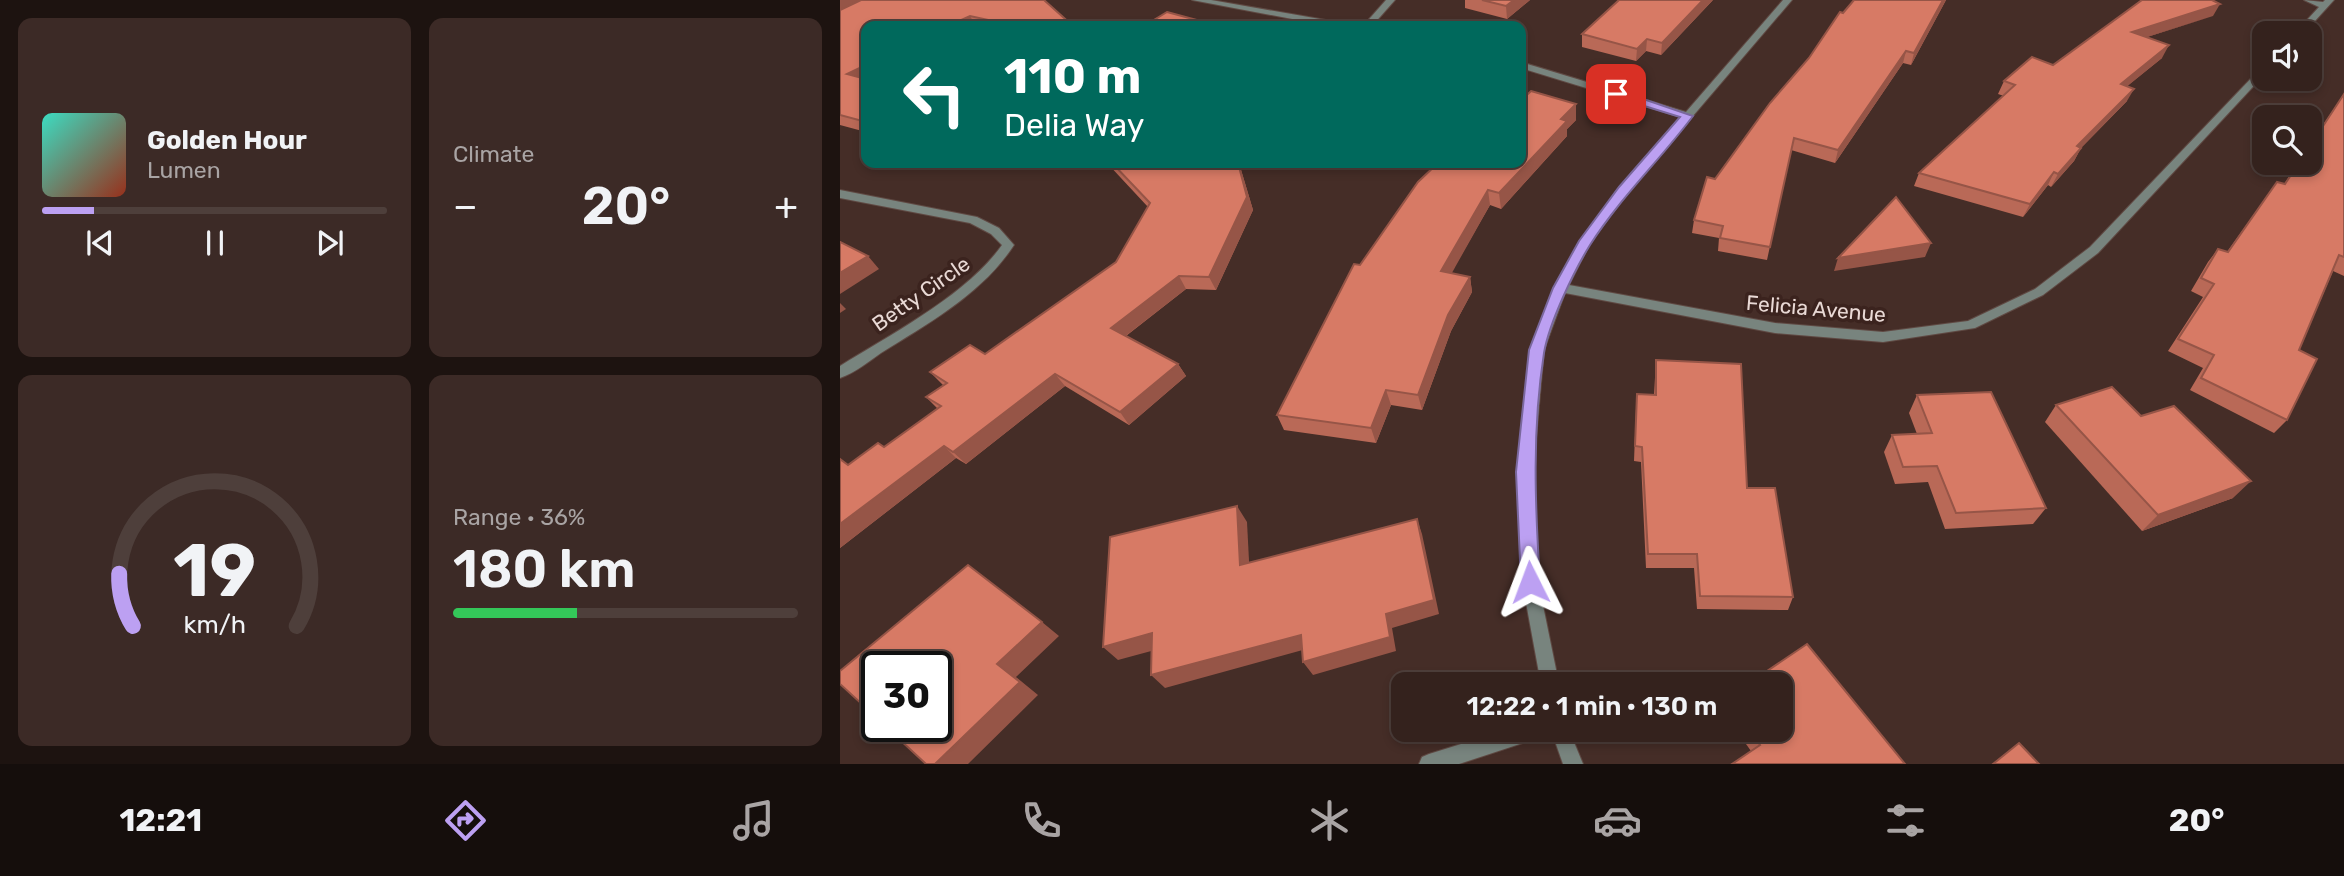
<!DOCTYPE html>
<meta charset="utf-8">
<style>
:root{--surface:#34221d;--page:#3c2a26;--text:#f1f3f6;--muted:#a9a4a4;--line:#4e3f3b;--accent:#bca0f2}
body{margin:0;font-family:Rubik,sans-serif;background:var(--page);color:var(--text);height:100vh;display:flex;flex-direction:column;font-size:26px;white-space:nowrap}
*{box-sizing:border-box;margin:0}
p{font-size:23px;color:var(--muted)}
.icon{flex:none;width:38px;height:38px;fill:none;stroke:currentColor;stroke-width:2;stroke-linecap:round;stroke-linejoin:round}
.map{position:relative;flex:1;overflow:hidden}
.sheet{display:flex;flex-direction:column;gap:18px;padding:18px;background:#1d1310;width:840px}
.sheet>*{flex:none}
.banner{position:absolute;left:21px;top:21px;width:665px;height:147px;border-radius:14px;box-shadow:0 4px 10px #0003,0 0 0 2px var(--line);background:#00695c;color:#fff;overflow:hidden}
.tools{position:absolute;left:1412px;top:21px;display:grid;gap:14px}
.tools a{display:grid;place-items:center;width:70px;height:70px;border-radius:14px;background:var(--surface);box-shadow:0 4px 10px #0003,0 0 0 2px var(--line);font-size:35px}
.speed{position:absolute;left:21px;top:651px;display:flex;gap:14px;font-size:35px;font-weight:700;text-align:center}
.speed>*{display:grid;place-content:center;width:91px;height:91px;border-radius:50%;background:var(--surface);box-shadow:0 4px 10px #0003,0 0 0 2px var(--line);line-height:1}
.speed .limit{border:4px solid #111;border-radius:10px;background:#fff;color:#111}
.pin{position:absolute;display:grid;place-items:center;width:60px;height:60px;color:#fff;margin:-30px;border-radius:14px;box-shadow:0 4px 10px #0006}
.me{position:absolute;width:77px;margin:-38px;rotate:357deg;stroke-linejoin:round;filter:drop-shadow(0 0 5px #0008)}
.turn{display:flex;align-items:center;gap:24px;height:147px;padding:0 28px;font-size:32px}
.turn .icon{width:91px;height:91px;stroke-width:2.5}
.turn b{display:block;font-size:49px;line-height:60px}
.big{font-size:52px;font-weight:600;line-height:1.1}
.sheet .card{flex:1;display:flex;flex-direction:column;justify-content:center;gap:10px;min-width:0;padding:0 24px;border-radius:14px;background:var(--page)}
.sheet .dial{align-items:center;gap:0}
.dial svg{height:182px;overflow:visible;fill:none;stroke:var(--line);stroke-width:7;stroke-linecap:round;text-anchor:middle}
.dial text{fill:var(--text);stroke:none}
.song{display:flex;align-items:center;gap:21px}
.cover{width:84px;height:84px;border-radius:10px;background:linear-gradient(135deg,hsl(170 70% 55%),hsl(10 70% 35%))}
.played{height:7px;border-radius:4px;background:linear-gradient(90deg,var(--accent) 15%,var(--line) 15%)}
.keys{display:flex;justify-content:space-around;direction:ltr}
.heat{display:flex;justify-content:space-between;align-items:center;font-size:38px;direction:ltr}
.charge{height:10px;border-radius:5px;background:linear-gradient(90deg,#34c759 36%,var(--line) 0)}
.sheet .tiles{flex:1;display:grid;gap:18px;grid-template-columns:repeat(2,1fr)}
.trip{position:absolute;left:551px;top:672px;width:402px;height:70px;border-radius:14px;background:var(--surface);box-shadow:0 4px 10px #0003,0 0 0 2px var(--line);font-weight:600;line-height:70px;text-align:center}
.tabs{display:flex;height:112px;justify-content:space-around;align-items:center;background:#150e0c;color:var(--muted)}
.tabs .icon{width:49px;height:49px}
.tabs .selected{color:var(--accent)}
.tabs b{font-size:32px;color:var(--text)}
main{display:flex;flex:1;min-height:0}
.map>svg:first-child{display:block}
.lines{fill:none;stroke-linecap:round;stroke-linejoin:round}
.street-casing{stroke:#5f4943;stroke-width:2}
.street{fill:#78847e;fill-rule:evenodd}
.wall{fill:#b96957}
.shaded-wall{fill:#965547}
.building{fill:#d77a65;stroke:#965547;stroke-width:2}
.route{fill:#bca0f2;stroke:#7a689d;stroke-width:2}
.labels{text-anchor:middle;stroke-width:7;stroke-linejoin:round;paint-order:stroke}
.street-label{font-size:21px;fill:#e9d9d5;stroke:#3b231e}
</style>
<main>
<section class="sheet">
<div class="tiles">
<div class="card">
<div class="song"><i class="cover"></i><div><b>Golden Hour</b><p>Lumen</p></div></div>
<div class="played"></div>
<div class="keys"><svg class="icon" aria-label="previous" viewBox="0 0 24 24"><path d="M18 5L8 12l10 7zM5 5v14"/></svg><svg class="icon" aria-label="pause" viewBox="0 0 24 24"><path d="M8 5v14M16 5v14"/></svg><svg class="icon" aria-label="next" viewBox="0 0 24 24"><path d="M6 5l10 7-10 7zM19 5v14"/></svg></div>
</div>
<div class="card"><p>Climate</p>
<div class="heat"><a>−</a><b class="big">20°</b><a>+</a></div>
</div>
<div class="card dial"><svg viewBox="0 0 100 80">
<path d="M14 69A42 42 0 1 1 86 69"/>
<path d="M14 69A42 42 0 0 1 8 46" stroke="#bca0f2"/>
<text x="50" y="56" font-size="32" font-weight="700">19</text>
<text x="50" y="72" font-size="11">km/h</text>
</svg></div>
<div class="card"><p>Range · 36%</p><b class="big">180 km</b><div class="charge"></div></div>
</div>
</section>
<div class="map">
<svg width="1504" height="764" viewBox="0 0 1504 764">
<rect width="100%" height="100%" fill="#452d27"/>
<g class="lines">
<g class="street-casing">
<g id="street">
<polygon points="352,0 371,0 503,23 507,26 489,26"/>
<polygon points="546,0 555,0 532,26 523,26"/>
<polygon points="943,0 952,0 788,192 749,245 729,285 935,323 1043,332 1128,321 1195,289 1250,247 1421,68 1424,67 1424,75 1258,253 1203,295 1135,328 1043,342 935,333 725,293 704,350 693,472 698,581 719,684 701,684 682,581 677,472 690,350 715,288 740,241 780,188 841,117 681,68 681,62 846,112"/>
<polygon points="1464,0 1483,2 1485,0 1494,0 1464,33 1455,33 1479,7"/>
<path d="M 0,190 L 137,217 L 159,228 L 174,245 C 143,293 89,323 41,353 C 28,362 15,373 0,378 L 0,366 C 51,334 127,295 162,245 L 151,234 L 130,223 L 0,198 Z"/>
<polygon points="666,730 704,730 702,737 695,739 619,764 579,764 582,757 589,754"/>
<polygon points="711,730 729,730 743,764 723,764"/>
</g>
</g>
<use href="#street" class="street"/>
</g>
<g class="wall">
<polygon points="0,0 233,26 26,26 26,132 0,125"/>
<polygon points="625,0 690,0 667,19 625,8"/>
<polygon points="873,0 821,55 806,51 796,61 742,47 742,34"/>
<polygon points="1014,0 1106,0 1071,65 1063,63 995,163 951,150 927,260 878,251 879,238 852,233 854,220 875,179"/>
<polygon points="1373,16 1307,37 1322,58 1287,86 1287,101 1241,148 1234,161 1211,187 1208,185 1183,217 1074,186 1079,173 1164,96 1158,94 1164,81"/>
<polygon points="688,94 736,104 736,120 727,129 727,136 661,209 650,205 611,273 630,277 632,292 611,331 582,410 551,405 536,443 444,430 437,415 520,265 591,170 589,169 588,163 681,163"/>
<polygon points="1504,94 1504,276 1493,271 1459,350 1447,420 1434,433 1350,390 1363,368 1328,351 1363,297 1351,291 1368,262 1378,249 1387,252 1437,182 1444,184 1458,163 1470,163 1470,144"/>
<polygon points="193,163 225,163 220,167"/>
<polygon points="267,163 399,163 413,210 376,290 346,289 286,336 338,364 346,376 289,425 225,386 126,464 116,458 0,548 0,459 8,465 44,447 98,409 86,397 103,385 90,372 145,354 276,262 308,207"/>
<polygon points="816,360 907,488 953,597 948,610 857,609 854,568 806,568 801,462 794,461 796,409 814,395"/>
<polygon points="1077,395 1206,508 1193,524 1105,529 1088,482 1055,484 1044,452 1052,435 1077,434 1069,413"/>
<polygon points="1216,405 1301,416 1393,498 1302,531 1205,422"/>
<polygon points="896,730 942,730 911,751"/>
</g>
<g class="shaded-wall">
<polygon points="0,0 32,0 0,14"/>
<polygon points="674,0 690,0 667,19 666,6"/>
<polygon points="863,0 873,0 821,55 822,43"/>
<polygon points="1103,0 1106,0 1071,65 1074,53"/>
<polygon points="1380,4 1373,16 1285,44 1292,32"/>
<polygon points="130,16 136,26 108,26"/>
<polygon points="807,39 806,51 796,61 797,49"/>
<polygon points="1329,45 1322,58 1274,97 1281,84"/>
<polygon points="1066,51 1063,63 995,163 998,150"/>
<polygon points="26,65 26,82 7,74"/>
<polygon points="1294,89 1287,101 1230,159 1237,146"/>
<polygon points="736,104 736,120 727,129 727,136 661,209 659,193 721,119"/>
<polygon points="1241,148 1234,161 1211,187 1218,174"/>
<polygon points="398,163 399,163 413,210 376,290 369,277"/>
<polygon points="1214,172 1208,185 1183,217 1190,204"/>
<polygon points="648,190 650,205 604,287 601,271"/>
<polygon points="1091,243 1085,257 994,271 998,258"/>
<polygon points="28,256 39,269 0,294 0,273"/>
<polygon points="339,276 346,289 279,341 271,328"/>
<polygon points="630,277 632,292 611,331 582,410 578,395 608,315"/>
<polygon points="0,303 6,309 0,313"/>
<polygon points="338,364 346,376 289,425 280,412"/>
<polygon points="215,374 225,386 126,464 113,452"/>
<polygon points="546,390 551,405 536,443 531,428"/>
<polygon points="104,446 116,458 0,548 0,524"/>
<polygon points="1411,481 1393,498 1302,531 1318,515"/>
<polygon points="397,506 407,522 410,580 400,565"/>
<polygon points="577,519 582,534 599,614 552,628 556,651 473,675 463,662 546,614"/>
<polygon points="202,622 219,636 176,677 198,695 128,764 95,764 157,664"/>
<polygon points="312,633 326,647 278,660 263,647"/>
<polygon points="461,635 470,648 325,688 311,675"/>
</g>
<g class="building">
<polygon points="21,0 204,0 233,26 176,26 130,16 108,26 26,26 26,65 7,74 26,79 26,122 0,115 0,10"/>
<polygon points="642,0 674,0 666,6"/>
<polygon points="779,0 863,0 822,43 807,39 797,49 742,34"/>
<polygon points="1014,0 1103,0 1074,53 1066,51 998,150 954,138 930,247 880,238 883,226 854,220 867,177 875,179 930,103 969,58 1000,12 1003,13"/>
<polygon points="1302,0 1372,0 1380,4 1292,32 1329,45 1281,84 1294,89 1237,146 1241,148 1218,174 1214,172 1190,204 1079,173 1175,85 1164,81 1192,57 1213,65"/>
<polygon points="327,12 379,26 304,26"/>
<polygon points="384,23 395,26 380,26"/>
<polygon points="691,91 736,104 721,119 727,121 659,193 648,190 601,271 630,277 608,315 578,395 546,390 531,428 437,415 514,264 520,265 578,182 598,163 681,163 681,92 688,94"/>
<polygon points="1504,94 1504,257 1499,255 1459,350 1477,359 1447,420 1361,378 1374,355 1338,339 1374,284 1361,278 1378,249 1388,252 1437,182 1445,184 1459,163 1470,163 1470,146"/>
<polygon points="272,163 398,163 407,197 369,277 339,276 271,328 338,364 280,412 215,374 113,452 104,446 0,524 0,459 8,465 38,443 44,447 101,406 86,397 107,383 90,372 130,345 145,354 276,262 310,203"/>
<polygon points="1056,197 1091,243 998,258"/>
<polygon points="0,242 28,256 0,273"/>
<polygon points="816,360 901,364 907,488 935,488 953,597 860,596 857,554 808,554 802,447 795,446 797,394 816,395"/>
<polygon points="1272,387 1301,416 1334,406 1411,481 1318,515 1216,405"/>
<polygon points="1151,392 1206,508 1116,513 1097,466 1063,467 1052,435 1092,433 1077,395"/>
<polygon points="397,506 400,565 577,519 594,600 546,614 550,637 463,662 461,635 311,675 312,633 263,647 270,537"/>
<polygon points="128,565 202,622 157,664 180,682 95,764 86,764 45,726 96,726 96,667 37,667 37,718 0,684 0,671"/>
<polygon points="967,644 1065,764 892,764 920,745 909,730 942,730 942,684 908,684"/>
<polygon points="1179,743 1199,764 1153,764"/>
</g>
<path class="route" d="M 772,91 L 780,91 L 853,116 C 820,160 780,198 750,245 C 734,271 709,323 704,353 C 692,429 695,505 700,582 L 697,588 L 690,590 L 683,588 L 681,582 L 676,472 L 689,350 L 713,288 L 739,241 L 779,187 L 840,117 L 772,96 Z"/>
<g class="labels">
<g class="street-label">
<text transform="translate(81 294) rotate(-35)" y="7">Betty Circle</text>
<text transform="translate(976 309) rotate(5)" y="7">Felicia Avenue</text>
</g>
</g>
</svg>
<div class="tools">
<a><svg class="icon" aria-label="sound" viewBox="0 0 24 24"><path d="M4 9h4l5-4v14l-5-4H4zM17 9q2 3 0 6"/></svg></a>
<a><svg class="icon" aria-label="search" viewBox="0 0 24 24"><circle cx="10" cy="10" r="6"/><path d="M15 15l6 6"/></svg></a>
</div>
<div class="speed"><div class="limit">30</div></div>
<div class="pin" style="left:776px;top:94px;background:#d93025"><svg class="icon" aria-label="arrive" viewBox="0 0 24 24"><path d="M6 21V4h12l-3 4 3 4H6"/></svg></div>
<svg class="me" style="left:690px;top:582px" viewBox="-20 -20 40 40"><path d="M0-17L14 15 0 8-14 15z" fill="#bca0f2" stroke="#fff" stroke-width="4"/></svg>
<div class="trip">12:22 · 1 min · 130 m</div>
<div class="banner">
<div class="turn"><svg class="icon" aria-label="left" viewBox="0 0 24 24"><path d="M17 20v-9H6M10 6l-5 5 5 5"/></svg><div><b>110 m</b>Delia Way</div></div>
</div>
</div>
</main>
<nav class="tabs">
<b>12:21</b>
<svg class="icon selected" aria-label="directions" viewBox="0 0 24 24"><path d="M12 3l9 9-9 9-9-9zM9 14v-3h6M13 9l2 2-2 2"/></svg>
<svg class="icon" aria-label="music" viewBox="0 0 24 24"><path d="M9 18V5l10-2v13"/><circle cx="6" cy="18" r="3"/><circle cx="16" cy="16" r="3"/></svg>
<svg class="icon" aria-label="phone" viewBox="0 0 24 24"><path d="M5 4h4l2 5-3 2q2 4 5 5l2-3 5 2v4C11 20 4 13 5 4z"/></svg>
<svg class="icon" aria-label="climate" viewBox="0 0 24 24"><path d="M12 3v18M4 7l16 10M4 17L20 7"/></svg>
<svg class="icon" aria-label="car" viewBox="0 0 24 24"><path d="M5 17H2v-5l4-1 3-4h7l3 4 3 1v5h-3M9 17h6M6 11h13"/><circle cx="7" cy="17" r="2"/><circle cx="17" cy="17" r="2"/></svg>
<svg class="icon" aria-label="filters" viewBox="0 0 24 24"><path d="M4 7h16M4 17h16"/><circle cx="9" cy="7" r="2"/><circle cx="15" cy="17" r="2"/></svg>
<b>20°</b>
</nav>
